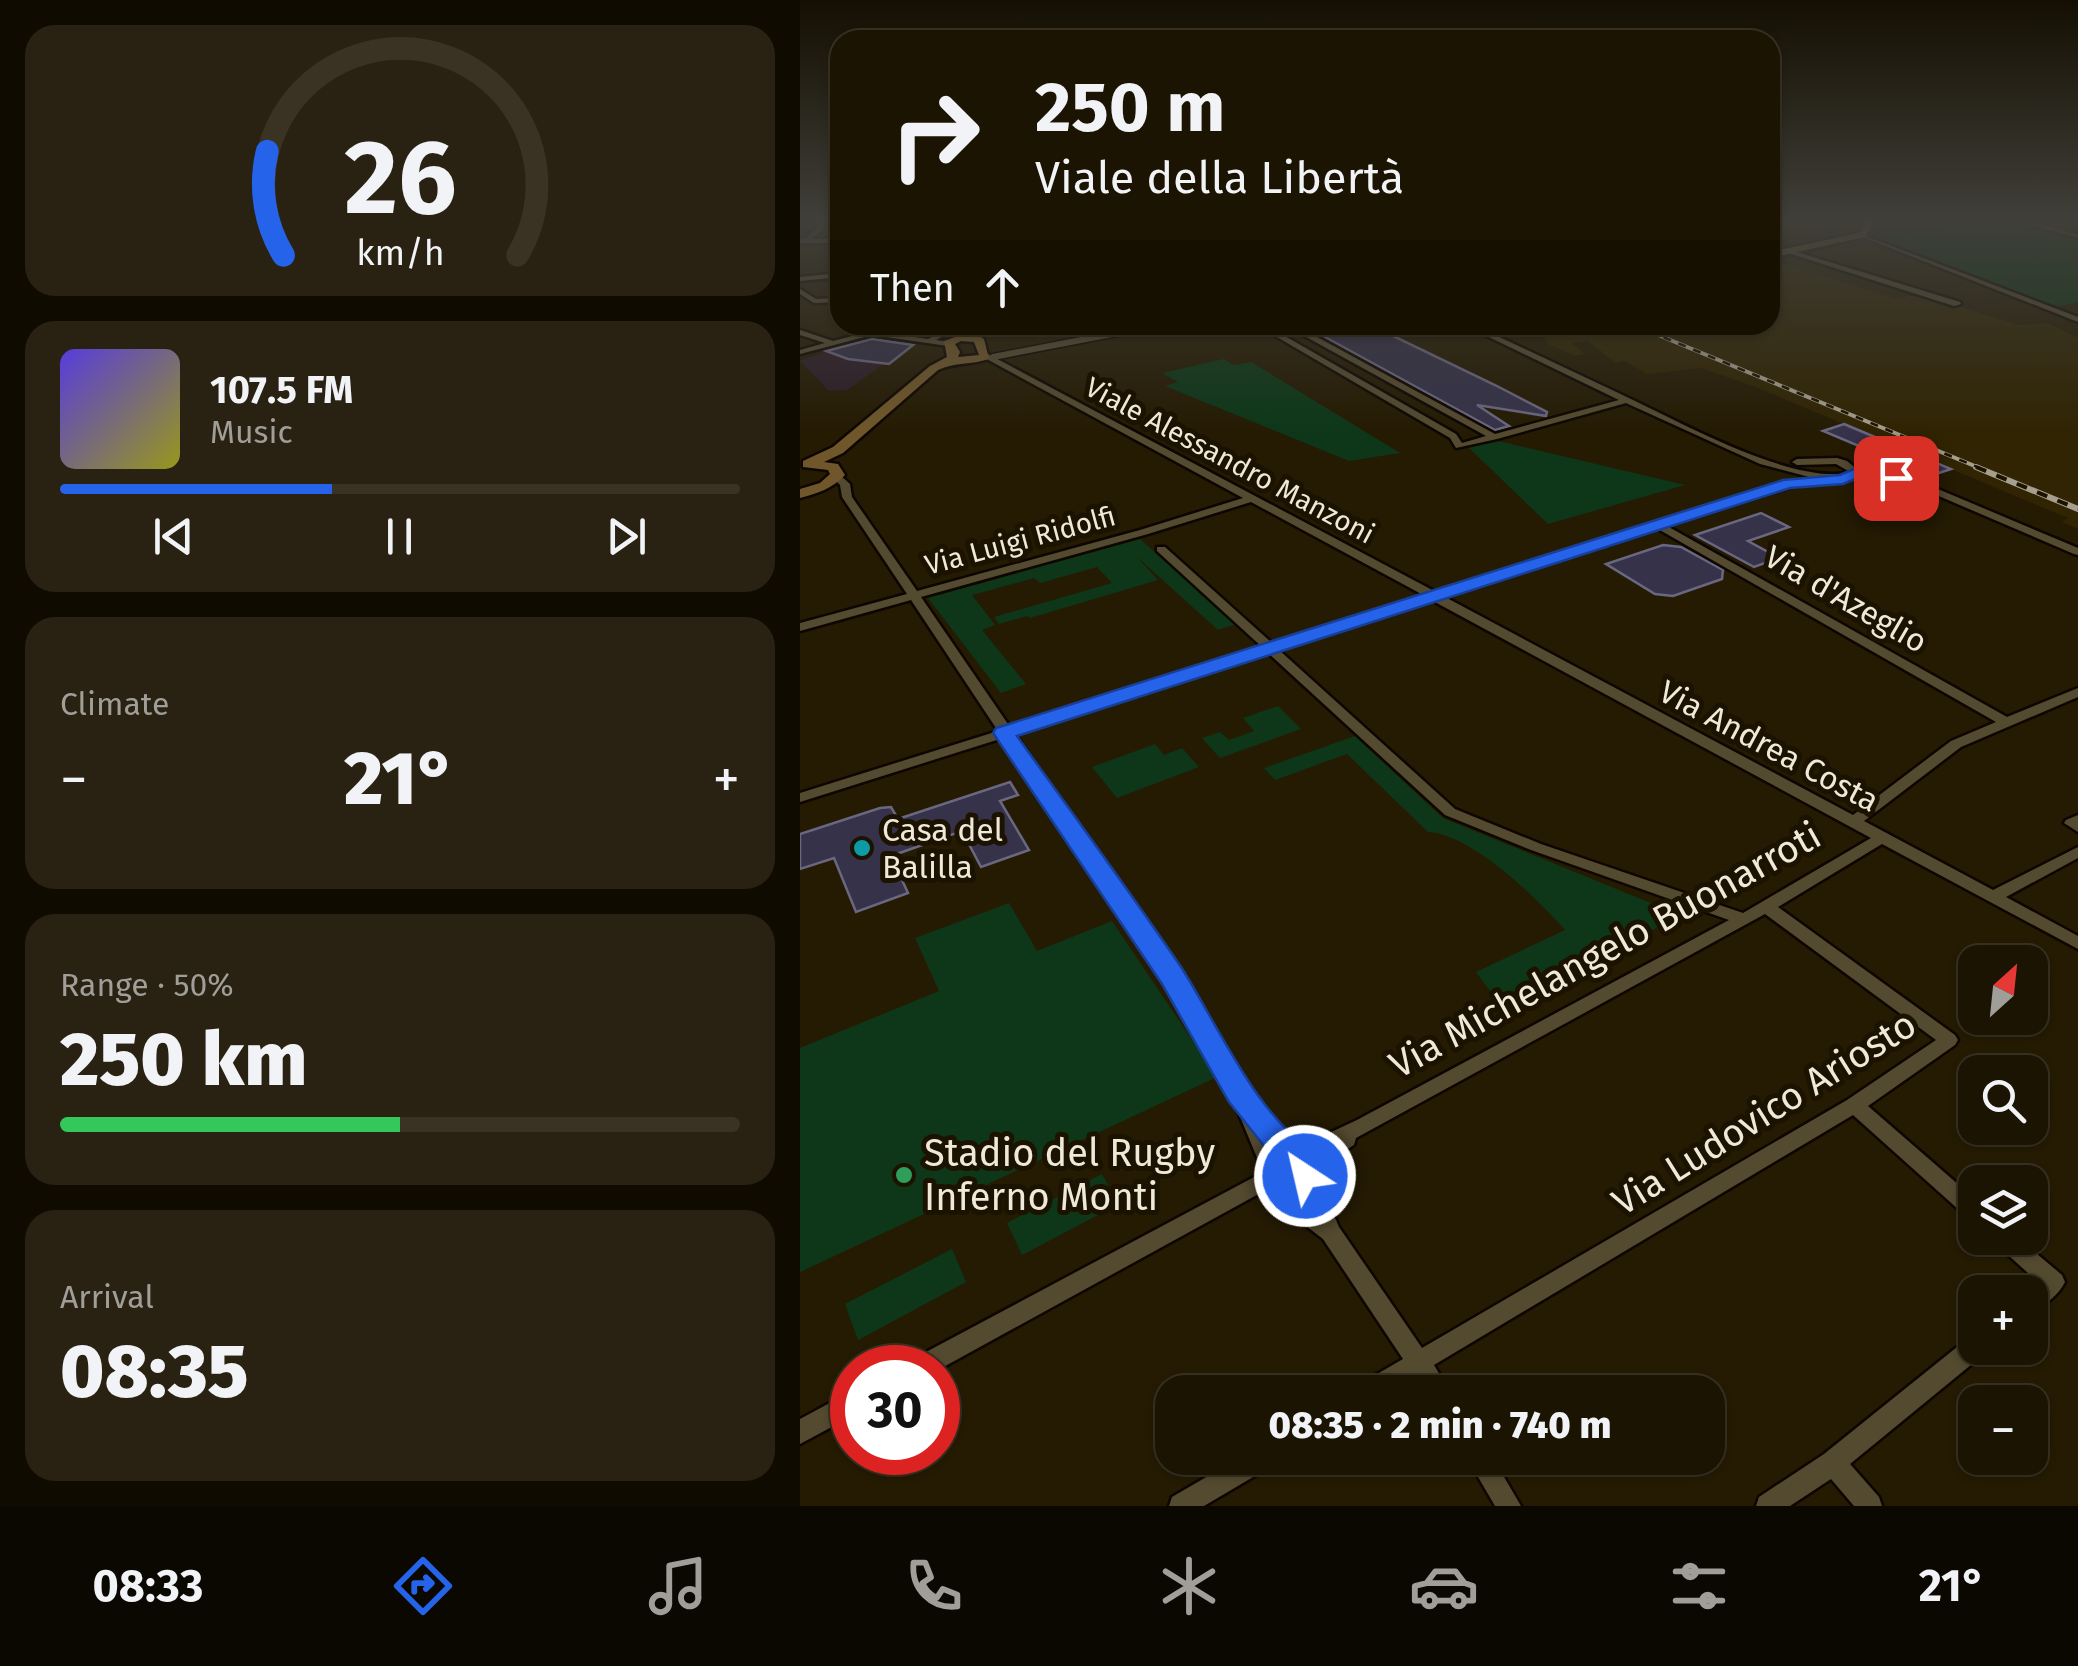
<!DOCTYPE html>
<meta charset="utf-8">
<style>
:root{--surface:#1c1402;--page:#292111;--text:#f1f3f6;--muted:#a09e99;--line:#3a3324;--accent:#2563eb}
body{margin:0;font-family:"Fira Sans",sans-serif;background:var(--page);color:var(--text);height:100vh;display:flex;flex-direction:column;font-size:38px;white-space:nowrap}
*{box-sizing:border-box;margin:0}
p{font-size:32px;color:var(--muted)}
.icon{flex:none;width:55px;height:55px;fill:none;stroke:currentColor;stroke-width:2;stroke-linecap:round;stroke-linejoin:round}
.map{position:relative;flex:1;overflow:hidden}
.details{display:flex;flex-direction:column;gap:25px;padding:25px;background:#0f0b01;width:800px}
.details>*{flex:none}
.guide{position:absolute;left:30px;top:30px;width:950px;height:305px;border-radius:30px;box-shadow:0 2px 8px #0004,0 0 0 2px var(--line);background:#1c1402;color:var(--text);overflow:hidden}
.needle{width:65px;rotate:27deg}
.tools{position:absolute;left:1158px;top:945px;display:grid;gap:20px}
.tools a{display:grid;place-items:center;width:90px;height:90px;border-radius:20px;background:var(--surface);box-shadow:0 2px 8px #0004,0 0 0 2px var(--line);font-size:50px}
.speed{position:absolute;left:30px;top:1345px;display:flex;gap:20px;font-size:50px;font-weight:700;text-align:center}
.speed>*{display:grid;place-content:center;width:130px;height:130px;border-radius:50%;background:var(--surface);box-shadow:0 2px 8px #0004,0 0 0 2px var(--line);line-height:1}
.speed .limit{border:15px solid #d22;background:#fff;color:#111}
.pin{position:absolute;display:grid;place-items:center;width:85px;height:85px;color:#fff;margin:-42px;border-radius:20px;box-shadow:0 5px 15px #0006}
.me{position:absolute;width:110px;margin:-55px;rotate:325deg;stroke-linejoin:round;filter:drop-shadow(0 0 8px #0008)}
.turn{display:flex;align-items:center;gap:35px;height:210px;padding:0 40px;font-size:45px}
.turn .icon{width:130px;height:130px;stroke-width:2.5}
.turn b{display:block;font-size:70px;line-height:85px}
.then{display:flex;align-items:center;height:95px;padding:0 40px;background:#0003;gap:20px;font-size:38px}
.big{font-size:75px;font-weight:800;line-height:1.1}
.details .widget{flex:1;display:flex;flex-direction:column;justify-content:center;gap:15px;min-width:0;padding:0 35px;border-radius:30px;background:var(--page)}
.details .dial{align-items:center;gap:0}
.dial svg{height:260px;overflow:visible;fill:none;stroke:var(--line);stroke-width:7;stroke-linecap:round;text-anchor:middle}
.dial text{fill:var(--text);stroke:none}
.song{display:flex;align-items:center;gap:30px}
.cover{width:120px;height:120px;border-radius:15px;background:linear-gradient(135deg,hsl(250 70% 55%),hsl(60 70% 35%))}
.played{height:10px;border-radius:5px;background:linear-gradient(90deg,var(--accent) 40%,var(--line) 40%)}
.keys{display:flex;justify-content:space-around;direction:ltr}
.heat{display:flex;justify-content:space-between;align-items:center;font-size:55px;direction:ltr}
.charge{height:15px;border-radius:8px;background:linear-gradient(90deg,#34c759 50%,var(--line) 0)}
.trip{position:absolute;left:355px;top:1375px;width:570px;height:100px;border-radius:30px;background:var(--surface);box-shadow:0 2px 8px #0004,0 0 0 2px var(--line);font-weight:800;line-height:100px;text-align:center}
.menu{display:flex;height:160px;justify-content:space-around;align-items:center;background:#0b0801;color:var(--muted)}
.menu .icon{width:70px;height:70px}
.menu .active{color:var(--accent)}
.menu b{font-size:45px;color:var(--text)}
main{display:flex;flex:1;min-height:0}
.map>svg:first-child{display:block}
.commercial{fill:#2d1e28}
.built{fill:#302402}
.green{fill:#0d3718}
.building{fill:#36324a;stroke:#6a6781;stroke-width:2.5}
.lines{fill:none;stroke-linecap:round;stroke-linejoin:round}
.pedestrian-far1-casing{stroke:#0e0600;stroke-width:8}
.pedestrian-casing{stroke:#0e0600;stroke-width:9}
.minor-casing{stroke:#0e0600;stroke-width:5}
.secondary-casing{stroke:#0e0600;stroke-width:5}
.pedestrian-far1{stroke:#544a30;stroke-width:5}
.pedestrian{stroke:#544a30;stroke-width:6}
.minor{fill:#544a30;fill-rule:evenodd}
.secondary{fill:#70572b;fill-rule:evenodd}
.rail-far1-casing{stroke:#a79f8d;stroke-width:4}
.rail-casing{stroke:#a79f8d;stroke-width:6}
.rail-far1{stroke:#1b1200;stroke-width:2.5;stroke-dasharray:8;stroke-linecap:butt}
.rail{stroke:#1b1200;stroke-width:4;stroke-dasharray:11;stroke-linecap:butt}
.route{fill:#2563eb;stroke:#184099;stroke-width:2.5}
.culture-dot{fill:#0f9aa8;stroke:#1b1200;stroke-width:4}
.leisure-dot{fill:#2e9e5b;stroke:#1b1200;stroke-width:4}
.labels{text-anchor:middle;stroke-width:10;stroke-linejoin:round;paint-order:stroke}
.far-street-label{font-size:28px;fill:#efe9da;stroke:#1b1200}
.street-label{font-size:32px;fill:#efe9da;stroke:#1b1200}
.poi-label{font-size:32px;fill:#efe9da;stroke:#1b1200;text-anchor:start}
.near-street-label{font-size:38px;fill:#efe9da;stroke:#1b1200}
.near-poi-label{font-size:38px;fill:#efe9da;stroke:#1b1200;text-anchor:start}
</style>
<main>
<section class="details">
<div class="widget dial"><svg viewBox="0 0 100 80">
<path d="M14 69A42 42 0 1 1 86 69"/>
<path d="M14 69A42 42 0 0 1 9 37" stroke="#2563eb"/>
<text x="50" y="56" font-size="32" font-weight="700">26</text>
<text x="50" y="72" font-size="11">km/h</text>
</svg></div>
<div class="widget">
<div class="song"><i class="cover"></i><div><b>107.5 FM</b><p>Music</p></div></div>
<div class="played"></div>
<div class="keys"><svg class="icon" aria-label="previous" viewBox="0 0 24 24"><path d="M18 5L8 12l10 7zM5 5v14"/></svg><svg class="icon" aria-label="pause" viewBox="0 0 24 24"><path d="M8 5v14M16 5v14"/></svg><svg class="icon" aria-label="next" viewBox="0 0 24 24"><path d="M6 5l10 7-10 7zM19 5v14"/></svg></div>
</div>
<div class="widget"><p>Climate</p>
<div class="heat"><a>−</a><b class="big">21°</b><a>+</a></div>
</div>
<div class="widget"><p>Range · 50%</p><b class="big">250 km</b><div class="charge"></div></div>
<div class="widget"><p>Arrival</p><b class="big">08:35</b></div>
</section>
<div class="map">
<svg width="1278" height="1506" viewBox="0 0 1278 1506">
<rect width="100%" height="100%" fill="#251b03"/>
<polygon class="commercial" points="61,339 100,342 108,347 47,390 29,391 0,361"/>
<polygon class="built" points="972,260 1098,299 1119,294 1219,325 1248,323 1278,338 1278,529 1262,522 1268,518 953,386 901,368 847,374 824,361 816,363 788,341 772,343 784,354 776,356 748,344 740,325 970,325"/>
<g class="green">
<polygon points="1163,221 1207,221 1278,239 1278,302 1257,307 1073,235 1094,231 1106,233"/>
<polygon points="424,359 434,365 451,362 600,453 549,461 365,386 378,382 362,373"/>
<polygon points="694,440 885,485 748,524 668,447"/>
<polygon points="340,539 436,624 418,630 336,556 358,580 230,618 227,616 199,624 194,617 312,583 297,567 240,583 234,578 172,595 195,625 182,630 226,684 201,693 128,598"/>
<polygon points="478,706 501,729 420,758 402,738 420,732 429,740 454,731 443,718"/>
<path d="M 555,736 L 643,818 L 880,915 L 705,1011 L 676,972 L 765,930 C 736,897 671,834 628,832 L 547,754 L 475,780 L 464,768 Z"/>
<polygon points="355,744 364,755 382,748 399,767 317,798 292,767"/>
<polygon points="209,903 237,951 312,921 417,1077 0,1272 0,1048 139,991 115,938"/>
<polygon points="302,1174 319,1204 222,1255 207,1223"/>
<polygon points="152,1249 166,1282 58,1340 45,1304"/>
</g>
<g class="building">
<polygon points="503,325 610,325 611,331 591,335 695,385 747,412 746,416 677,405 709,426 695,430"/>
<polygon points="72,339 113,345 89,364 48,359 26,351"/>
<polygon points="1044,424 1151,469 1130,476 1023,431"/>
<polygon points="961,513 989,527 948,541 979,558 954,567 895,535"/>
<polygon points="863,545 881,547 923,570 922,579 873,596 855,594 806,564"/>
<polygon points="210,782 218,795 200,801 229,850 181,867 162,831 91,856 108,893 56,912 34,858 0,869 0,834 80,808 91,807 98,819"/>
</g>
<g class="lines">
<g class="pedestrian-far1-casing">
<polyline id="pedestrian-far1" points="325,331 357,325"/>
</g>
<g class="pedestrian-casing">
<polyline id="pedestrian" points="193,357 338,329"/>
</g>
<g class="minor-casing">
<g id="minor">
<polygon points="18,221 24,221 24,228 12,239 40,239 40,243 0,243 0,239 5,239 18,227"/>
<polygon points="1215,221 1227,221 1278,234 1278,238"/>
<polygon points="1060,234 1278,317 1278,322 1060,236"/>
<polygon points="987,249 1160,302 1161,304 1154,306 985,252"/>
<polygon points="40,273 40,277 0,281 0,277"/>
<polygon points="0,289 16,299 40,298 40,302 14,303 0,294"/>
<polygon points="154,325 164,325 136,340 151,342 151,346 148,346 72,335 0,354 0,350 25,343 0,335 0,330 33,341 72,331 128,339"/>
<path d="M 484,325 L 495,325 L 695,434 L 819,400 L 664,325 L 674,325 C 727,350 782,376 833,400 C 884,424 996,486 1050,472 L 1036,464 L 997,465 L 992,462 L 997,459 L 1037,458 L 1047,461 L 1059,471 L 1126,484 L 1278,548 L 1278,555 L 1274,554 L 1120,488 L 1057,476 L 1048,479 L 990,487 L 867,526 L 1207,717 L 1278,688 L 1278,697 L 1161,747 L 1064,821 L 1193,890 L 1278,847 L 1278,858 L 1206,897 L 1278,936 L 1278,949 L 1082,844 L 978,907 L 1155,1035 L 1158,1040 L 1155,1045 L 1068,1106 L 1175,1199 L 1175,1221 L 1168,1218 L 1053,1115 L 634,1365 L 650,1392 L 626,1392 L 615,1377 L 589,1392 L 557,1392 L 560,1384 L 603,1359 L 523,1239 L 493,1216 L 481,1199 L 464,1191 L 138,1370 L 138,1368 L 108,1368 L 111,1360 L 456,1176 L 458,1160 L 431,1095 L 366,981 L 203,738 L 0,802 L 0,793 L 198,731 L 111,600 L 0,631 L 0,623 L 107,594 L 42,497 L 40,485 L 32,477 L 34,475 L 40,475 L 50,484 L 52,497 L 117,591 L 340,530 L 443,498 L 183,357 L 182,355 L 186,353 L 636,592 L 986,482 L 1013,478 L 960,464 L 826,403 L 697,439 L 656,448 L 650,438 L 465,330 ZM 490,328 L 686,436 L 662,443 L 656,434 L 476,331 ZM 451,502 L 625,596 L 473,644 L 365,547 L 357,547 L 357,551 L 462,647 L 210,727 L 121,597 L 348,534 ZM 858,529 L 1196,722 L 1151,741 L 1053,815 L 645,597 ZM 633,601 L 1071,838 L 943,913 L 741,844 L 655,809 L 479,650 ZM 468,653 L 645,815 L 731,850 L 929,920 L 557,1120 L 499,1147 L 494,1145 L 454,1096 L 450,1094 L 378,973 L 215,734 ZM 965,914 L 1136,1040 L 1047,1100 L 622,1348 L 539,1227 L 525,1194 L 514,1178 L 515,1170 L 554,1145 L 556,1138 ZM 482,1160 L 489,1160 L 494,1165 L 494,1176 L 489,1182 L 481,1182 L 476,1176 L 476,1165 Z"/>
<polygon points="1278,815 1278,832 1264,823 1266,820"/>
<path d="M 1194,1238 L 1218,1238 L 1262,1275 L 1265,1282 C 1259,1295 1243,1307 1230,1312 L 1230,1292 L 1225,1292 L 1238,1282 L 1197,1245 Z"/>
<polygon points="1175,1336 1175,1348 1186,1348 1183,1355 1050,1464 1079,1497 1082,1506 1054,1506 1031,1479 990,1506 956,1506 959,1497 1024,1454 1167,1339"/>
<polygon points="52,1391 52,1416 0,1444 0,1419"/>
<polygon points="439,1458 473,1458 470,1467 404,1506 369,1506 372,1497"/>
<polygon points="667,1458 693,1458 721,1506 695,1506"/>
</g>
</g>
<g class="secondary-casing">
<g id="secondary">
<polygon points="1042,221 1088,221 1074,224 1065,237 970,258 970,252 1059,233 1066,224"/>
<path d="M 189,325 L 204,325 L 179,336 L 184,339 L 189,359 C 171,365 155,362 138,370 L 43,453 L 24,462 L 38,464 L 45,475 C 32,489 18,493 0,498 L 0,489 L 20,483 L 30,474 L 28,470 L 3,467 L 3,461 L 33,447 L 130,366 L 147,357 L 144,341 ZM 161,341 L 174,342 L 179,355 L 158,357 L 160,352 L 155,344 Z"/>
</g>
</g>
<use href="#pedestrian-far1" class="pedestrian-far1"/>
<use href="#pedestrian" class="pedestrian"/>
<use href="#minor" class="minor"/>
<use href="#secondary" class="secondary"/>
<g class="rail-far1-casing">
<polyline id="rail-far1" points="834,325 1182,469"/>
</g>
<g class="rail-casing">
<polyline id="rail" points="1176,467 1278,509"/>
</g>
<use href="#rail-far1" class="rail-far1"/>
<use href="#rail" class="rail"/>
</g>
<linearGradient id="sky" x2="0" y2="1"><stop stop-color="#140f02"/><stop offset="0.51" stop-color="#403f39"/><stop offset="1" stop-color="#403f39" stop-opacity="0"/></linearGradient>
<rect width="1278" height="432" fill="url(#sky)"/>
<path class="route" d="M 1056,468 L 1096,474 L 1104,478 L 1096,483 L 1058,478 L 1043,484 L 990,488 L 217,736 C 272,813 328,889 381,967 C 415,1019 460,1124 515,1150 L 522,1176 L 517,1186 L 505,1190 L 493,1186 L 488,1167 L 477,1162 L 429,1102 L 362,984 L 193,733 L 196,728 L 983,480 L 1040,475 Z"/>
<circle class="culture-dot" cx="62" cy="848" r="10"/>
<circle class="leisure-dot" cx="104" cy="1175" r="10"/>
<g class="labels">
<g class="far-street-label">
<text transform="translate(430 460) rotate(28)" y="10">Viale Alessandro Manzoni</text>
<text transform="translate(220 540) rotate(-15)" y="10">Via Luigi Ridolfi</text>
</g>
<g class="street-label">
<text transform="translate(1046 599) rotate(30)" y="11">Via d'Azeglio</text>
<text transform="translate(969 746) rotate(28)" y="11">Via Andrea Costa</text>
</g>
<g class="poi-label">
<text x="82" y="841">Casa del<tspan x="82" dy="37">Balilla</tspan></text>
</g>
<g class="near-street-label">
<text transform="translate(805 950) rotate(-29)" y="13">Via Michelangelo Buonarroti</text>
<text transform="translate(964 1113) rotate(-32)" y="13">Via Ludovico Ariosto</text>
</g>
<g class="near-poi-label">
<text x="124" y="1166">Stadio del Rugby<tspan x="124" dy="44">Inferno Monti</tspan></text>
</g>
</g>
</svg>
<div class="tools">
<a><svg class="needle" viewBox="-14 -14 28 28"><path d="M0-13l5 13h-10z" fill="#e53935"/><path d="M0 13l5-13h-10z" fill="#a09e99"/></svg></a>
<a><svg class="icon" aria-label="search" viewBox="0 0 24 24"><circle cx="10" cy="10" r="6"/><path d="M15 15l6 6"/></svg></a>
<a><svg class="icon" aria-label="layers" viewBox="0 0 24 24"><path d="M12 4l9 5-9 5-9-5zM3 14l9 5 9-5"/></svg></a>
<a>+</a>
<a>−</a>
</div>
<div class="speed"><div class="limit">30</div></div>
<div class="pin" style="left:1096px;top:478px;background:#d93025"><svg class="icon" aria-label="arrive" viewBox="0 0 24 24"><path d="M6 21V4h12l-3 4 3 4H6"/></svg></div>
<svg class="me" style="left:505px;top:1176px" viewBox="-20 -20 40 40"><circle r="17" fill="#2563eb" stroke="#fff" stroke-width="3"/><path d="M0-11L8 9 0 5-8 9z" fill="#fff"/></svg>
<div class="trip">08:35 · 2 min · 740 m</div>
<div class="guide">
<div class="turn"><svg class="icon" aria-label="right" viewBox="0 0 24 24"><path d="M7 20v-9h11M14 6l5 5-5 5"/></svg><div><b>250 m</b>Viale della Libertà</div></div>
<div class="then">Then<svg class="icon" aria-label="ahead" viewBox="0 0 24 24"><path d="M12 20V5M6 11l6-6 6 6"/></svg></div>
</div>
</div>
</main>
<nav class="menu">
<b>08:33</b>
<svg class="icon active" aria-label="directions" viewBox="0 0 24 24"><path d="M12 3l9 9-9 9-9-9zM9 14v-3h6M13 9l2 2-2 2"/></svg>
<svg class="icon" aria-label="music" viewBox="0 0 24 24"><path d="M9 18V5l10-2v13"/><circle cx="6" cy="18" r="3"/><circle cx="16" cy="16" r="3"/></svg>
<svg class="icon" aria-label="phone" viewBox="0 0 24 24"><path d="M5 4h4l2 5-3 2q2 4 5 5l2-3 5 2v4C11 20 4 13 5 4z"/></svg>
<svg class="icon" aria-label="climate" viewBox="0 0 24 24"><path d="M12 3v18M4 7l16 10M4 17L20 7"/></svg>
<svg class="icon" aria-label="car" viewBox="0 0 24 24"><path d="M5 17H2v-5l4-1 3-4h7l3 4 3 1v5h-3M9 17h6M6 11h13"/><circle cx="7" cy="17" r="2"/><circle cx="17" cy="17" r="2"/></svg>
<svg class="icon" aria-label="filters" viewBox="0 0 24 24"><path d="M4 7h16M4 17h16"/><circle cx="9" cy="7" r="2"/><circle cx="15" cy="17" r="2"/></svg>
<b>21°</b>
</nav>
